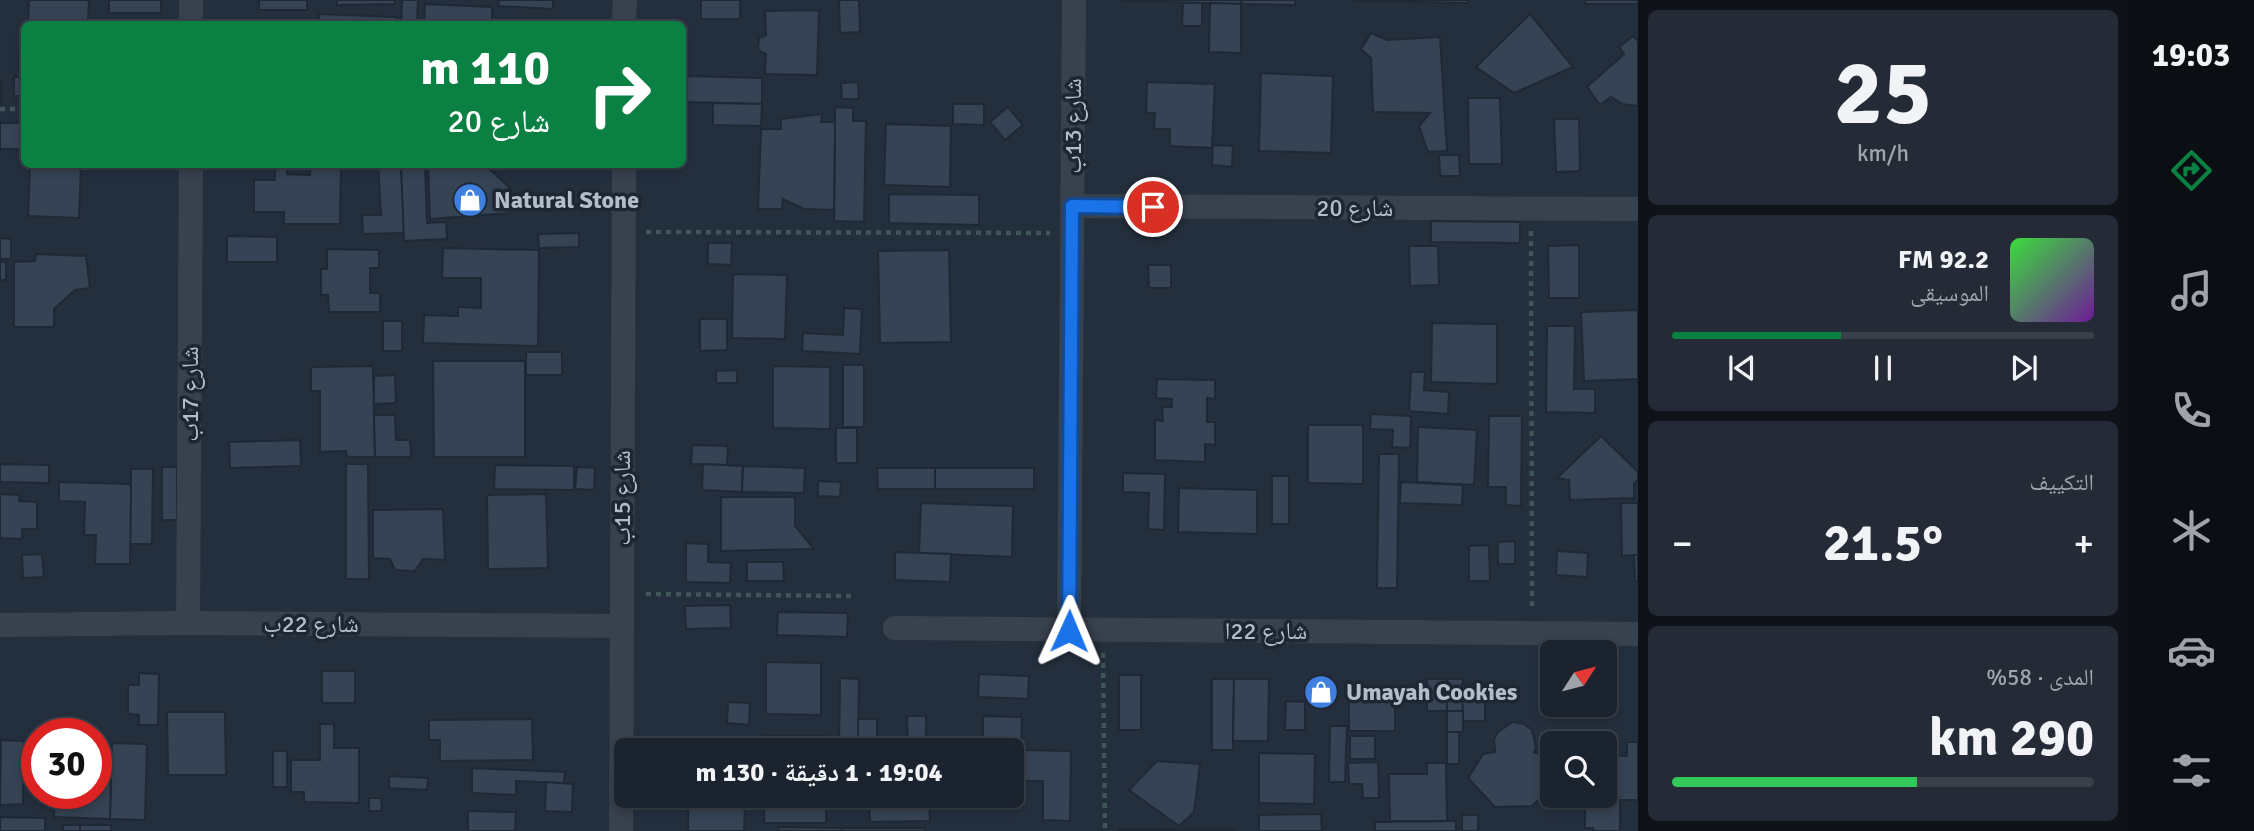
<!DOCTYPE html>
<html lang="ar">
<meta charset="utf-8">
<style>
:root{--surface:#1b232e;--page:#242b36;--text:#f1f3f6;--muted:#a0a4aa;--line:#39404a;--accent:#0b8043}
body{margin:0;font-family:Signika,"Noto Naskh Arabic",sans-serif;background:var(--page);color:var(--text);direction:rtl;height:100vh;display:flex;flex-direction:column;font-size:26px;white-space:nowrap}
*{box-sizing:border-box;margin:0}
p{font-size:23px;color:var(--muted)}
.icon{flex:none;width:38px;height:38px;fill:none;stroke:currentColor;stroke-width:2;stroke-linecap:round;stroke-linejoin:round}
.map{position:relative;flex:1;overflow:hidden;direction:ltr}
.drawer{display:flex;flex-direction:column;gap:10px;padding:10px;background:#0f1319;width:490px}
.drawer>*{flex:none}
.banner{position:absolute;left:21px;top:21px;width:665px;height:147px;border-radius:10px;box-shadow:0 4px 10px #0003,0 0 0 2px var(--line);direction:rtl;background:#0b8043;color:#fff;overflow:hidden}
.needle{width:46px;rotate:54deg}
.controls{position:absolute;left:1540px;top:640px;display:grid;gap:14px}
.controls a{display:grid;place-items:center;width:77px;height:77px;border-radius:10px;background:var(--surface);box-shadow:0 4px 10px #0003,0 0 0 2px var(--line);font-size:35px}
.speed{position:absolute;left:21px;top:718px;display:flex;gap:14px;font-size:35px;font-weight:700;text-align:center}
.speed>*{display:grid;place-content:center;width:91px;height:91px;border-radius:50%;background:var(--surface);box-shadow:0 4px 10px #0003,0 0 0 2px var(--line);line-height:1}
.speed .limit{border:10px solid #d22;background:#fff;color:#111}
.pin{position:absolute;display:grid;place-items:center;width:60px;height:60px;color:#fff;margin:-30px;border:4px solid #fff;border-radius:50%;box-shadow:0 2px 7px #0007}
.me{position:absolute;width:77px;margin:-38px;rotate:1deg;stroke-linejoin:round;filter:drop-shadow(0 0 5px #0008)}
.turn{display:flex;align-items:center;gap:24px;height:147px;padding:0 21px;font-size:32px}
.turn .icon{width:91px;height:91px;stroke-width:2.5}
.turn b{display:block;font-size:49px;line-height:60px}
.big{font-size:52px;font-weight:700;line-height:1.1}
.drawer .tile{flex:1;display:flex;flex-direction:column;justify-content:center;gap:10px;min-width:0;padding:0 24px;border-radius:10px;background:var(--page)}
.drawer .dial{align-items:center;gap:0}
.dial b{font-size:91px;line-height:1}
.song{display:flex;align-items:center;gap:21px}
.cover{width:84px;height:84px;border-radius:10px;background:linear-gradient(135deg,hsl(120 70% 55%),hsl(280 70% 35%))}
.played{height:7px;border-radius:4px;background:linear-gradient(90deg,var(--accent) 40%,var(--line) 40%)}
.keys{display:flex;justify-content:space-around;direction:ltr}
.heat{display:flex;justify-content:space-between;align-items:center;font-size:38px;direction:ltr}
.charge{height:10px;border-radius:5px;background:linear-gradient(90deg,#34c759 58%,var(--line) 0)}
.trip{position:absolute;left:614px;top:738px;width:410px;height:70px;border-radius:10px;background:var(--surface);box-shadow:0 4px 10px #0003,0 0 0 2px var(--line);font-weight:700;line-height:70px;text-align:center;direction:rtl}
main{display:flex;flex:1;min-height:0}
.menu{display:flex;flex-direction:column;width:126px;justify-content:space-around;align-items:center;background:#0b0e12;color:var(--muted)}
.menu .icon{width:49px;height:49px}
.menu .current{color:var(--accent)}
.menu b{font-size:32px;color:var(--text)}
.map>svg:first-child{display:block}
.building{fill:#364354;stroke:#1f2835;stroke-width:2}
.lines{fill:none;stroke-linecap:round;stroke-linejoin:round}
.path{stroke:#3f5557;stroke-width:4.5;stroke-dasharray:5 5;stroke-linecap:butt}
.minor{stroke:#38414e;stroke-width:24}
.route-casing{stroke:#114b97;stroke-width:18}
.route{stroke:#1a73e8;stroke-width:12}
.labels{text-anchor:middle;stroke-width:7;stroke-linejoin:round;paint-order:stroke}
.street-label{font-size:24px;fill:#b4bcc9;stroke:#1d2633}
.poi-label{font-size:24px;font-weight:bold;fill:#b4bcc9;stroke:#1d2633;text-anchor:start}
</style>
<main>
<nav class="menu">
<b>19:03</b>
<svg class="icon current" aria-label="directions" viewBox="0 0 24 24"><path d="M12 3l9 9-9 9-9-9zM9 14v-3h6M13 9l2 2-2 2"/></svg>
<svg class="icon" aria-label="music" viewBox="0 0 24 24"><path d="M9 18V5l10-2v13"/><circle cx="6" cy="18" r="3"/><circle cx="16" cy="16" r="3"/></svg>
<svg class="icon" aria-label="phone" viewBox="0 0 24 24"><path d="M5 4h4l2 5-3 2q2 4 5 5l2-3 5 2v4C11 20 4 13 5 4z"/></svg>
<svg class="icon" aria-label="climate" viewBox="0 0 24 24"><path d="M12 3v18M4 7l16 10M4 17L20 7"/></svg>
<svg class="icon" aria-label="car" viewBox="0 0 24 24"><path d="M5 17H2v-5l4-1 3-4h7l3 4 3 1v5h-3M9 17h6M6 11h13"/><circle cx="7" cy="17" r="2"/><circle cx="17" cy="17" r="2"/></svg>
<svg class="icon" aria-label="filters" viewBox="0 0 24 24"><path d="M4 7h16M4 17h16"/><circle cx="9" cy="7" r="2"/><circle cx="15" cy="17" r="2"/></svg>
</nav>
<section class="drawer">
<div class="tile dial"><b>25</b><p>km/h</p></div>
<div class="tile">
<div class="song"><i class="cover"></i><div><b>92.2 FM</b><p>الموسيقى</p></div></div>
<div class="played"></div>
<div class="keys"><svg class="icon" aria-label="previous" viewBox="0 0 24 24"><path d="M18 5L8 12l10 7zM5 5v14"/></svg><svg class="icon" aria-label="pause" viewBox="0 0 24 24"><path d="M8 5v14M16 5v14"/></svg><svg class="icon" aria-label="next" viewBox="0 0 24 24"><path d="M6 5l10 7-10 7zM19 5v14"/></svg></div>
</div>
<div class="tile"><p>التكييف</p>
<div class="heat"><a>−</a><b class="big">21.5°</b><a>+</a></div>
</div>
<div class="tile"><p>المدى · 58%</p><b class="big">290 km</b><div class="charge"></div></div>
</section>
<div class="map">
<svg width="1638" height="831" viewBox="0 0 1638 831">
<rect width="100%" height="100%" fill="#242f3e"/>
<g class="building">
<polygon points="29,0 89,0 88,24 28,24"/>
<rect x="109" y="0" width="52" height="13"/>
<rect x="259" y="0" width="48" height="10"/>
<polygon points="337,0 395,0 395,4 337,5"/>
<polygon points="402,0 418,0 417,24 401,24"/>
<polygon points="499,0 553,0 553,9 498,6"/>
<rect x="701" y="0" width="39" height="19"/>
<polygon points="839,0 859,0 860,32 840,33"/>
<polygon points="1123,0 1241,0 1241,4 1123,1"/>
<polygon points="1242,0 1295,0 1295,5 1242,4"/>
<polygon points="1354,0 1468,0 1468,3 1354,1"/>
<rect x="1585" y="0" width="53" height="4"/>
<polygon points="1183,3 1202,3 1202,26 1182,26"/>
<polygon points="1210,3 1241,4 1241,53 1209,52"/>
<polygon points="425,4 492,7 492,24 424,24"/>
<polygon points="819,10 817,75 765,74 766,54 758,50 759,38 766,35 765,11"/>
<polygon points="319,14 397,17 397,24 319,24"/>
<polygon points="1530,14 1573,67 1514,93 1476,67"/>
<polygon points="1371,33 1387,40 1440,37 1447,151 1428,152 1419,126 1430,113 1373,112 1371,58 1361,49"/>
<polygon points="1633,36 1638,41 1638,106 1622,104 1611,97 1600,105 1587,87 1624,54 1619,47"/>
<polygon points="20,47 24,47 24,69 19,69"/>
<polygon points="1261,73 1333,76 1331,153 1259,151"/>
<polygon points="687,76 762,78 762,104 686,102"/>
<rect x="14" y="77" width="10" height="19"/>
<rect x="0" y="80" width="2" height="25"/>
<polygon points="858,82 859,99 842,99 841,83"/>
<polygon points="1147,82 1215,84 1212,148 1170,146 1170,129 1154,129 1155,113 1146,113"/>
<polygon points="1468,98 1500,98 1502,164 1469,164"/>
<polygon points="713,103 762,104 761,126 713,125"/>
<polygon points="953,104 984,104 984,125 953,124"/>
<polygon points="835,107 853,108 853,121 866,121 864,222 834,221"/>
<polygon points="1008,107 1023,125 1005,140 990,122"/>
<polygon points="822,114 821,122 835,122 834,210 804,209 783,199 782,209 758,209 761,129 781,129 781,119"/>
<polygon points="1554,119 1579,119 1580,171 1556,172"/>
<rect x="0" y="123" width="24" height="26"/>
<polygon points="886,124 951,126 950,187 884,185"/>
<polygon points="1213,145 1233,146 1232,167 1212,165"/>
<polygon points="1439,155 1459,155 1460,176 1440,176"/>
<polygon points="30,164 81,164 79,218 28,216"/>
<polygon points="275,164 287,164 287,174 310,175 310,164 341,164 340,224 284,224 284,212 254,212 254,180 275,180"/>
<polygon points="378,164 401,164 404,233 363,234 362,215 381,215"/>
<polygon points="401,164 425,164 427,223 446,222 447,239 404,241"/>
<polygon points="428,164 484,164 510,188 510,213 430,219"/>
<polygon points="889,194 979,195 979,225 889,223"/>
<polygon points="1431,221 1520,222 1520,243 1431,242"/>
<polygon points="579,233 579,247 539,248 538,234"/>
<polygon points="227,236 277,237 277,262 227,262"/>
<polygon points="0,238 11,239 11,259 0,259"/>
<polygon points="708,243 732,243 731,265 708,264"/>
<polygon points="1579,245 1579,298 1549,298 1548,246"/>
<polygon points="1409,246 1438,246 1439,285 1410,286"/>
<polygon points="443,248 539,250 538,346 423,343 424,315 458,316 458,307 481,308 481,278 442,278"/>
<polygon points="327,249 379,250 379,268 370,268 370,293 380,293 380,312 329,312 328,295 321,295 321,269 327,269"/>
<polygon points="949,250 951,342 880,343 878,251"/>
<polygon points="36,254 86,256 90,288 75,290 54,309 54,327 14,327 14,262 35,261"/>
<rect x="0" y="262" width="6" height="18"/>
<polygon points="1148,265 1171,265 1171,288 1149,288"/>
<polygon points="733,274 787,275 785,339 732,338"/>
<polygon points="844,308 862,309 860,354 802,351 803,333 843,335"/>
<polygon points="1638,310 1638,379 1584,381 1581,312"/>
<polygon points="700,319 727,319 727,350 700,351"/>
<rect x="383" y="321" width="19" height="30"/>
<polygon points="1432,323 1497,324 1497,384 1431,382"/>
<polygon points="1547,326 1575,326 1574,389 1595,389 1595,413 1546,412"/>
<rect x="526" y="352" width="36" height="23"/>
<polygon points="433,361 525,361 525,457 434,457"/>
<rect x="843" y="365" width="21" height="62"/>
<polygon points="373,366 375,457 347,457 346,451 320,452 320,391 311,391 311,367"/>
<polygon points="773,366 830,367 830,429 773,428"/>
<polygon points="737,370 737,383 716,383 716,371"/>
<polygon points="1411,372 1425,372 1424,390 1449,392 1448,414 1409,411"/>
<polygon points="395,375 396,403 374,404 374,376"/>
<polygon points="1157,379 1215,380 1215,399 1207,398 1207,422 1215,422 1215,445 1205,444 1205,462 1155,460 1155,420 1163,421 1162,407 1172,407 1172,399 1156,398"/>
<polygon points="1371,414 1411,416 1410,448 1392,447 1393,430 1370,429"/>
<polygon points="374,415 395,415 396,440 410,440 411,457 375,457"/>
<polygon points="1489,416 1522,416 1521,506 1506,505 1506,487 1488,487"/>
<polygon points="1308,425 1363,425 1363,484 1308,483"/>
<polygon points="1418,427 1477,430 1474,485 1417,482"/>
<rect x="836" y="428" width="21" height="35"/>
<polygon points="1601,436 1638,472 1638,480 1634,484 1634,498 1570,500 1569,480 1557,478"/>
<polygon points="300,440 301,466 230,468 229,442"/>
<polygon points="692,445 728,446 727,465 691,464"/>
<polygon points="1379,454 1399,454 1397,588 1377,588"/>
<polygon points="0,464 49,465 49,483 0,482"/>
<polygon points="346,464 368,464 369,579 346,579"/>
<polygon points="703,464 743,466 742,492 702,490"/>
<polygon points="495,465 574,466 574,490 494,489"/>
<polygon points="743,466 805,468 804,493 742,492"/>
<rect x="162" y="467" width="15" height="53"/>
<polygon points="577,467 595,468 594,490 575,489"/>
<polygon points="877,468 935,468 935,489 878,489"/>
<rect x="935" y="468" width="99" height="21"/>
<polygon points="131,469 153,469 152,544 130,544"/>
<polygon points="1123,473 1165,474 1164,530 1148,529 1149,493 1123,492"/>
<rect x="1272" y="476" width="17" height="48"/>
<polygon points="818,481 841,482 840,497 818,496"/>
<polygon points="59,482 131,484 130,564 95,564 96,535 84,535 85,502 59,501"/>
<polygon points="1401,482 1463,485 1462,505 1400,503"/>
<polygon points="1179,488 1257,490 1257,534 1178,532"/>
<polygon points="0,494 20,495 19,501 37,502 37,529 22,529 22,539 0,538"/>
<polygon points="546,494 548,568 488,569 487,495"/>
<polygon points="721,497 795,497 795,526 814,549 721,551"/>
<polygon points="921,503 1013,506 1012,557 919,553"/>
<polygon points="1621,503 1638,503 1638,555 1622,556"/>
<polygon points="443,509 445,560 423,559 415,571 395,570 390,559 373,558 373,510"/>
<polygon points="1515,541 1515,564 1498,564 1498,542"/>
<polygon points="686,543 708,544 708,562 731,563 730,583 686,582"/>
<polygon points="1489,545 1490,581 1469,581 1469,546"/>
<polygon points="1557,551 1588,553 1587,577 1556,575"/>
<polygon points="895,552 951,554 950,582 895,580"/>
<polygon points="42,554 44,577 23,578 22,555"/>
<polygon points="1634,555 1638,555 1638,581 1635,581"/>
<polygon points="747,562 783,562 784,581 747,581"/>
<polygon points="730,605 731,628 686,629 685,606"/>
<polygon points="778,612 848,613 847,637 777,635"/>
<polygon points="766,662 821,663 821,715 766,714"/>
<rect x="322" y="671" width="33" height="32"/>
<polygon points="139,673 159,674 158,725 139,725 139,715 128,714 128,685 139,685"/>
<polygon points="979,674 1029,676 1028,699 978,697"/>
<rect x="1119" y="675" width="22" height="55"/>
<polygon points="840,678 859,679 858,745 839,745"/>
<polygon points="1212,679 1234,679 1233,750 1212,750"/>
<polygon points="1234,679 1269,679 1268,741 1233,741"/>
<rect x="1427" y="679" width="20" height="32"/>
<rect x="1447" y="679" width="16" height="32"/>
<polygon points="1462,684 1485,684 1485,721 1463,721"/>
<rect x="1349" y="687" width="46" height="44"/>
<polygon points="1286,701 1305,702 1305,730 1285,730"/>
<polygon points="728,702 750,703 749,725 727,723"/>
<rect x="1447" y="711" width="16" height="21"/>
<polygon points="167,712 225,712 226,775 168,775"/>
<polygon points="907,716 926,716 926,751 908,751"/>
<polygon points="983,716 1022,717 1021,750 1071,751 1070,821 1043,820 1043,781 1020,781 1020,798 982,797 1012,796 1012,751 983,751"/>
<polygon points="532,719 533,760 440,761 440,740 429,740 429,720"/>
<rect x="858" y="719" width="19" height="32"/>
<polygon points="1513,722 1524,724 1532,730 1536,747 1534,753 1552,755 1552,787 1532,806 1495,807 1468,778 1483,754 1495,752 1494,739 1498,732"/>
<polygon points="320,724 334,724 334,748 359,748 359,803 304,802 304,792 291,792 291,760 320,760"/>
<polygon points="1330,726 1347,726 1345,782 1329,782"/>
<rect x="1447" y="732" width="12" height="32"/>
<rect x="762" y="736" width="64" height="15"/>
<rect x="1350" y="736" width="25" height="23"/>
<polygon points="1586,737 1607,737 1606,755 1627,756 1627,742 1638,742 1638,800 1620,800 1620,831 1593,831 1593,828 1585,828 1585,796 1605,796 1605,744 1586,744"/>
<polygon points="1,740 24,741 23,804 0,805"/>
<polygon points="112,743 147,744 145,820 110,819"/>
<rect x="839" y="745" width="19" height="6"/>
<rect x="273" y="751" width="14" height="36"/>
<polygon points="1259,753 1315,754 1314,804 1259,803"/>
<polygon points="1157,761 1200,764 1194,812 1179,826 1129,790"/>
<polygon points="1378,762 1379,798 1363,798 1362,784 1349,784 1348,763"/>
<polygon points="1427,763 1446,763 1447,821 1390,821 1389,774 1427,774"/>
<polygon points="96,765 111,766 110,819 54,817 55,793 96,793"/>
<polygon points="472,768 565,772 564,783 516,781 516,795 472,793"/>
<polygon points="389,776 428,778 427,790 389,788"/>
<polygon points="546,782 573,784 572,812 545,811"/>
<polygon points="746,796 826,796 826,823 764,823 764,800 746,800"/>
<polygon points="839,796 858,796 858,800 839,799"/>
<polygon points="869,796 929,796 930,821 870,822"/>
<polygon points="369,798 381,798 382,811 369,811"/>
<polygon points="688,807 745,808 744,831 688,831"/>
<polygon points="468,811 516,812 515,831 468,831"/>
<polygon points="1321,814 1322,831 1259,831 1259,815"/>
<rect x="1462" y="815" width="16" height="16"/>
<polygon points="0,817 45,818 45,831 0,831"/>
<polygon points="1456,821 1456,831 1375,831 1375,822"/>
<rect x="63" y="825" width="17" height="6"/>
<rect x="80" y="825" width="31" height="6"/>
<polygon points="778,827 842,828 842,831 778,831"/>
<rect x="842" y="828" width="83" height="3"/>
<polygon points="1119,829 1234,830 1234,831 1119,831"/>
</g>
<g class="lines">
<g class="path">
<polyline points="0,109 24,109"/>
<polyline points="1531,231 1532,611"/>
<polyline points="646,232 1050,233"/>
<polyline points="646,594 852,596"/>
<polyline points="1103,653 1105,831"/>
</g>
<g class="minor">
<polyline points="191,24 191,0"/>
<polyline points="624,24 625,0"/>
<polyline points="1072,206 1638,209"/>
<polyline points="188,623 191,164"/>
<polyline points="0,625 188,623 621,626"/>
<polyline points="895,628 1638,634"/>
<polyline points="1069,630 1074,0"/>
<polyline points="621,831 624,164"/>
</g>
</g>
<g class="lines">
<g class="route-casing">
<polyline id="route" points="1069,631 1072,206 1153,207"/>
</g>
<use href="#route" class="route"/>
</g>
<defs>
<g id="shop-disc" transform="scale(1.75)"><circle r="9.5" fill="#3f7fe0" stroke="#1d2633"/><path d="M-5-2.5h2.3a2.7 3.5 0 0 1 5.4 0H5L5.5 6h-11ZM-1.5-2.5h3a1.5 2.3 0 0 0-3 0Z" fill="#fff"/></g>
</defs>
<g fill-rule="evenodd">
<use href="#shop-disc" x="470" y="200"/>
<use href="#shop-disc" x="1321" y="692"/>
</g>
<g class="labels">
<g class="street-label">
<text transform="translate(1073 126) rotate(-90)" y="8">شارع 13ب</text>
<text x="1355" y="216">شارع 20</text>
<text transform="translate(190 394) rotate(-90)" y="8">شارع 17ب</text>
<text transform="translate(622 498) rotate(-90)" y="8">شارع 15ب</text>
<text x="311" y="632">شارع 22ب</text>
<text x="1266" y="639">شارع 22ا</text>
</g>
<g class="poi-label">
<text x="494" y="208">Natural Stone</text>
<text x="1346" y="700">Umayah Cookies</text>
</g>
</g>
</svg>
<div class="controls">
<a><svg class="needle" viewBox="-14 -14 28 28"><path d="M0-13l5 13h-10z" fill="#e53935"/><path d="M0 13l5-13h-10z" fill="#a0a4aa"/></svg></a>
<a><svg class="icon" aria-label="search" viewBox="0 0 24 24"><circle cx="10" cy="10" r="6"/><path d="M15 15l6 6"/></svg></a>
</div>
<div class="speed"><div class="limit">30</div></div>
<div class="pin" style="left:1153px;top:207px;background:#d93025"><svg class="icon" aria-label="arrive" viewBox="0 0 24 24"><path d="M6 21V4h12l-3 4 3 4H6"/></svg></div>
<svg class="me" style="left:1069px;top:631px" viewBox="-20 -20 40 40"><path d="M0-17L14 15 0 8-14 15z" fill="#1a73e8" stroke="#fff" stroke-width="4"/></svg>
<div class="trip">19:04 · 1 دقيقة · 130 m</div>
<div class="banner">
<div class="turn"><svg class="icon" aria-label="right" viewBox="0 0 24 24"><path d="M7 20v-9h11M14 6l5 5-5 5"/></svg><div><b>110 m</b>شارع 20</div></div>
</div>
</div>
</main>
